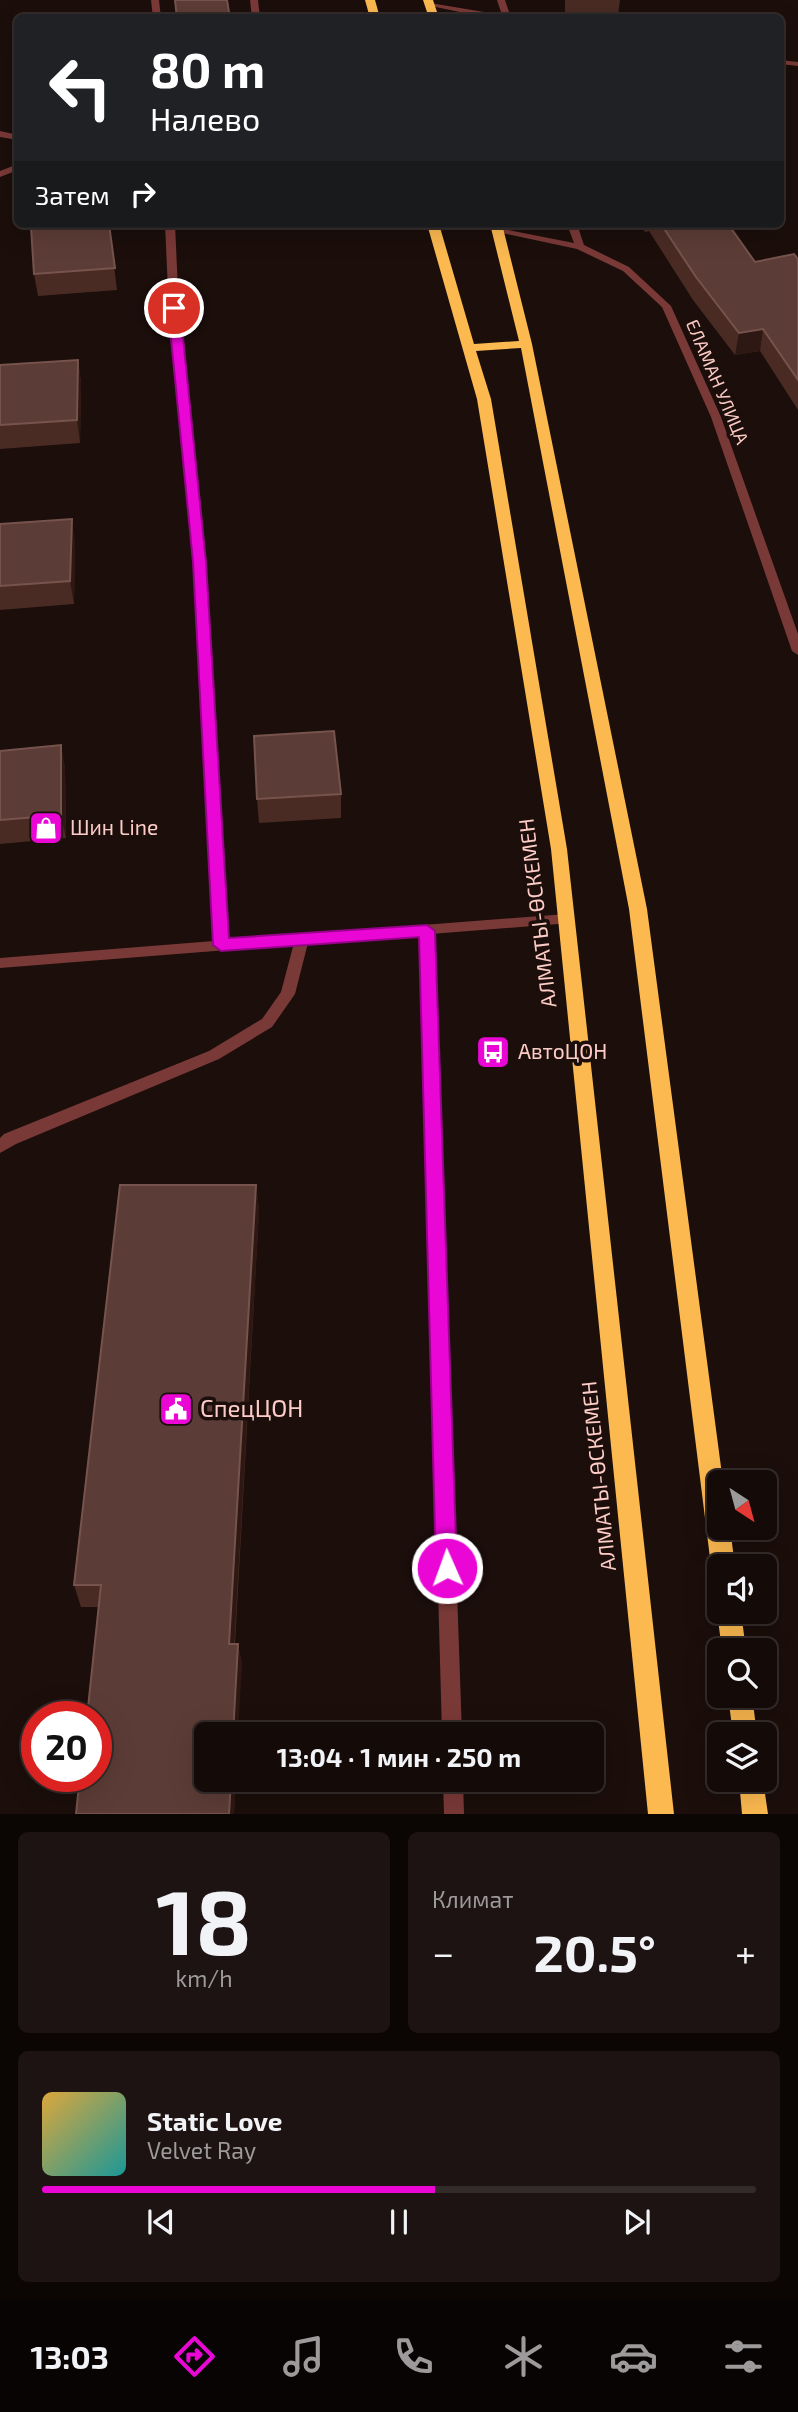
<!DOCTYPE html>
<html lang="ru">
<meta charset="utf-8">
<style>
:root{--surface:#140a08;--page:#1d1312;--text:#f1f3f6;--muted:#9d9a9c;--line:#332b29;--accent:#ea06d5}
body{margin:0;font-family:"Exo 2",sans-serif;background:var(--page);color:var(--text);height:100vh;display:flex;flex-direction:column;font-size:26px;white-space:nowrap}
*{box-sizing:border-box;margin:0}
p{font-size:23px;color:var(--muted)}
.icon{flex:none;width:38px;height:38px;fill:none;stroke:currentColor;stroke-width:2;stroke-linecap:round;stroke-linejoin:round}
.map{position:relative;height:1814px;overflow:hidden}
.side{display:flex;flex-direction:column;gap:18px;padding:18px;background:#0b0604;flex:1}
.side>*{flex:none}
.hud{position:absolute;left:14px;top:14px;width:770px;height:214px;border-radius:10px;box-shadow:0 7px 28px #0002,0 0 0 2px var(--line);background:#202124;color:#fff;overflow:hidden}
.needle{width:46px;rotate:144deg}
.controls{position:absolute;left:707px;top:1470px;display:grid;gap:14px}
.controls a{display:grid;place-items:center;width:70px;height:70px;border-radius:10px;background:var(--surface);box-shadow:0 7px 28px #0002,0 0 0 2px var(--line);font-size:35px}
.speed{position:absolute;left:21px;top:1701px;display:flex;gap:14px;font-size:35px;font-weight:700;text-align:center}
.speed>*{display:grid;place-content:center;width:91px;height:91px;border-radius:50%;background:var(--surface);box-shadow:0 7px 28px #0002,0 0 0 2px var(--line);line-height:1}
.speed .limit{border:10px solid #d22;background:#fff;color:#111}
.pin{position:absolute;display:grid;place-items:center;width:60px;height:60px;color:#fff;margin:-30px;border:4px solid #fff;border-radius:50%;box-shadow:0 2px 7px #0007}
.me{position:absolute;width:77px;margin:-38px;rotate:358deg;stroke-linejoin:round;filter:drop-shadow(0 0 5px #0008)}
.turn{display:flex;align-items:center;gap:24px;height:147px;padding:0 21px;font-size:32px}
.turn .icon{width:91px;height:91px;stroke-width:2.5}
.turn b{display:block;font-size:49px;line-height:60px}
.then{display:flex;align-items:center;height:66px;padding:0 21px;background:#0003;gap:14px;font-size:26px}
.big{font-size:52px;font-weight:700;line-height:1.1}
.side .tile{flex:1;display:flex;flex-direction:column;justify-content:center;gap:10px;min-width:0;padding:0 24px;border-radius:10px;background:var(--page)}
.side .dial{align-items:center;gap:0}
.dial b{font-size:91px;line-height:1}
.song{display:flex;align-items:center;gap:21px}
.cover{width:84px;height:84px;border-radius:10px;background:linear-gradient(135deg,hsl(40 70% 55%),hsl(180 70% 35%))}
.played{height:7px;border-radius:4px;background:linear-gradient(90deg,var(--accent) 55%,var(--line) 55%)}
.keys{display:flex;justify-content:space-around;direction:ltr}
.heat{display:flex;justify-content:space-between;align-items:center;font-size:38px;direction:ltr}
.side .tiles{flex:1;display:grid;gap:18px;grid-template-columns:1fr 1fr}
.tile:last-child{grid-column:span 2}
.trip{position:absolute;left:194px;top:1722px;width:410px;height:70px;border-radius:10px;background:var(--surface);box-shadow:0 7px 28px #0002,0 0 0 2px var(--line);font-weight:700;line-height:70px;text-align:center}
.menu{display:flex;height:112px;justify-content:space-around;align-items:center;background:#080403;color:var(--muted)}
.menu .icon{width:49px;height:49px}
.menu .current{color:var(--accent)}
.menu b{font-size:32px;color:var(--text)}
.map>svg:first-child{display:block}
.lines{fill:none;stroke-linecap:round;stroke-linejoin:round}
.service{fill:#793937;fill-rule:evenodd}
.minor{fill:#793937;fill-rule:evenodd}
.primary{fill:#fbb950;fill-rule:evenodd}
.wall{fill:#492b24}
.shaded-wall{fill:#2e1813}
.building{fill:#5c3c36;stroke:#76534c;stroke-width:2}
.route{fill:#ea06d5;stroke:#98048a;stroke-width:2}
.labels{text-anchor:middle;stroke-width:7;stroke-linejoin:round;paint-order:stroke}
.far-street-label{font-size:18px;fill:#feccc6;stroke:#1b0e0b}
.poi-label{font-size:21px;fill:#feccc6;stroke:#1b0e0b;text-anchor:start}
.street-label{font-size:21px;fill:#feccc6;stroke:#1b0e0b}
.near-poi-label{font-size:24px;fill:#feccc6;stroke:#1b0e0b;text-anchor:start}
</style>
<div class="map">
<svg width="798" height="1814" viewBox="0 0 798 1814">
<rect width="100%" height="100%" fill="#1b0e0b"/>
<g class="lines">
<g class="service">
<polygon points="250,0 258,0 260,18 252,18"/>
<polygon points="0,131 18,135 18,140 0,137"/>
<polygon points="18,164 18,170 0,177 0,171"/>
<polygon points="427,926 432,927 434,931 462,1734 442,1734 420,931 422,927"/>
<polygon points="302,934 307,935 309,939 295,994 272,1027 219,1059 16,1144 0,1153 0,1138 4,1134 209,1051 262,1019 281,992 295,939 297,935"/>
<polygon points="443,1780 463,1780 464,1814 444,1814"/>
</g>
<g class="minor">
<polygon points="151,0 159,0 161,18 153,18"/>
<polygon points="497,0 505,0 511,18 489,18 426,5 430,3 502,15"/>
<polygon points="780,60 798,62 798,66 780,64"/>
<polygon points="165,224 175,224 180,335 206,562 228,940 566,914 571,915 573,919 571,923 0,968 0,958 214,941 194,562 170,335"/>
<polygon points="567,224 577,224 584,245 629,267 671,306 721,417 798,634 798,655 792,651 711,417 662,307 623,271 577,249 493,231 498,228 574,243"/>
</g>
<g class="primary">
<polygon points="365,0 375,0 380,18 370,18"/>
<polygon points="423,0 433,0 439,18 429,18"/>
<polygon points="427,224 439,224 474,344 519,341 490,224 502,224 532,344 647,909 723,1482 719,1482 719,1528 730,1528 735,1566 719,1566 719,1576 715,1574 711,1566 629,909 521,348 476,351 491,399 567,849 674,1814 648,1814 551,849 477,399"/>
<polygon points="719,1607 719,1612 741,1612 746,1650 722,1650 717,1612"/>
<polygon points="728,1696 752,1696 757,1734 733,1734"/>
<polygon points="739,1780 763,1780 768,1814 742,1814"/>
</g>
</g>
<g class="wall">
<polygon points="565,0 620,0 618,16 565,12"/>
<polygon points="109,224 117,290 38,296 34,274"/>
<polygon points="641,224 728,224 755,262 798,259 798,410 760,351 735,355 693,300 649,231 645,232"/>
<polygon points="78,360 81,383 80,443 0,449 0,365"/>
<polygon points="0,524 75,542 74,604 0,610"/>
<polygon points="61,745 65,769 66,838 0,844 0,751"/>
<polygon points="341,794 341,818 259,823 257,799"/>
<polygon points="256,1185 259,1211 235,1644 238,1644 242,1665 206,1780 236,1780 234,1814 76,1814 99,1607 81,1607 74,1585"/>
</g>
<g class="shaded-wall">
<polygon points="763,329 760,351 735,355 739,333"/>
<polygon points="78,360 81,383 80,443 77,420"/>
<polygon points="72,519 75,542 74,604 70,581"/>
<polygon points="61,745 65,769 66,838 61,815"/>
<polygon points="256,1185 259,1211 233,1665 229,1644"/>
<polygon points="238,1644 242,1665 238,1734 233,1734"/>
<polygon points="231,1780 236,1780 234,1814 229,1814"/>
</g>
<g class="building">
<polygon points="175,0 227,0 230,18 177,18"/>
<polygon points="57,224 109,224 115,268 34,274 31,227"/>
<polygon points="661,224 728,224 755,262 794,254 798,259 798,380 763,329 739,333 696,277"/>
<polygon points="78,360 77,420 0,425 0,365"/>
<polygon points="72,519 70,581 0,586 0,524"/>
<polygon points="334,731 341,794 257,799 254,736"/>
<polygon points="61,745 61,815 0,820 0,751"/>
<polygon points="120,1185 256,1185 229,1644 238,1644 233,1734 206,1734 206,1780 231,1780 229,1814 76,1814 80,1776 96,1776 96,1717 87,1717 101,1585 74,1585"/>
</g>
<polygon class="route" points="174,304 180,308 206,562 229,938 427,925 435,931 457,1568 454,1575 447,1578 439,1575 436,1568 419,937 221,951 213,945 193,562 168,308"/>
<defs>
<g id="shop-square" transform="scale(1.75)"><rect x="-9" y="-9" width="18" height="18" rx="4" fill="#ea06d5" stroke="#1b0e0b"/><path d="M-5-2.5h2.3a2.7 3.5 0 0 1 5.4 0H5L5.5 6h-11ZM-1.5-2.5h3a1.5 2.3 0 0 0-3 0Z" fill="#fff"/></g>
<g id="bus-square" transform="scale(1.75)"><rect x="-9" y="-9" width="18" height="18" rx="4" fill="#ea06d5" stroke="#1b0e0b"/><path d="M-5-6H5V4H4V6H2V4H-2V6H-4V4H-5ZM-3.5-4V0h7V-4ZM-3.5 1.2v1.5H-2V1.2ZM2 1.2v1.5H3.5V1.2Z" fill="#fff"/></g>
<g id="civic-square" transform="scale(1.75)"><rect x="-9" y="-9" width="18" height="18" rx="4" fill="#ea06d5" stroke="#1b0e0b"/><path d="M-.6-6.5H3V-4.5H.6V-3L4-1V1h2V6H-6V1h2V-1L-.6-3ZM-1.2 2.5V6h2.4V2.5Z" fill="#fff"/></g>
</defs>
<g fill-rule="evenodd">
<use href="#shop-square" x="46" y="828"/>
<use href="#bus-square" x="493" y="1052"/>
<use href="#civic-square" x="176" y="1409"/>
</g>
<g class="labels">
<g class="far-street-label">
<text transform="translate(717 382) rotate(67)" y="6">ЕЛАМАН УЛИЦА</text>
</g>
<g class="poi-label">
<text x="70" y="835">Шин Line</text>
<text x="518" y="1059">АвтоЦОН</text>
</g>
<g class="street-label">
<text transform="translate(538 913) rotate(-97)" y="7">АЛМАТЫ-ӨСКЕМЕН</text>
<text transform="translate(599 1476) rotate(-96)" y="7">АЛМАТЫ-ӨСКЕМЕН</text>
</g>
<g class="near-poi-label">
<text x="200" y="1417">СпецЦОН</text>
</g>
</g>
</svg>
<div class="controls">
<a><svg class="needle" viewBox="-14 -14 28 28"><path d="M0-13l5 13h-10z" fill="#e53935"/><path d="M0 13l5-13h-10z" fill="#9d9a9c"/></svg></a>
<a><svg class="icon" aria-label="sound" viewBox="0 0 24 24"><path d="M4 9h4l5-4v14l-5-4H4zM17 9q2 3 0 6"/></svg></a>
<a><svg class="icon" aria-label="search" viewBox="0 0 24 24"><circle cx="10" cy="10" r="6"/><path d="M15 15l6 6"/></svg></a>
<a><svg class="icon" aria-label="layers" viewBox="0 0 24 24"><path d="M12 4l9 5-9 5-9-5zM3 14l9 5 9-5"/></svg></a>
</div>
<div class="speed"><div class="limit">20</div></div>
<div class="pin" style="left:174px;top:308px;background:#d93025"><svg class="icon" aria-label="arrive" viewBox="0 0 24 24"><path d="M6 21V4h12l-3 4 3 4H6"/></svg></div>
<svg class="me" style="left:447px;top:1568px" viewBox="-20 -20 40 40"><circle r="17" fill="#ea06d5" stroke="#fff" stroke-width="3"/><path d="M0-11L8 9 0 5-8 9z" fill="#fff"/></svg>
<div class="trip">13:04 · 1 мин · 250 m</div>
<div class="hud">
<div class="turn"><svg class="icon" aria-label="left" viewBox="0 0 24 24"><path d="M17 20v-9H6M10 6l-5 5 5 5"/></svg><div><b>80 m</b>Налево</div></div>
<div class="then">Затем<svg class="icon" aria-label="right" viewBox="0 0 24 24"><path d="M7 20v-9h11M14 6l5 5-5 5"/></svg></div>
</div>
</div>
<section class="side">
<div class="tiles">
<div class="tile dial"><b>18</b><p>km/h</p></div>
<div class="tile"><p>Климат</p>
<div class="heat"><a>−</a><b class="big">20.5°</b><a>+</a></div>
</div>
<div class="tile">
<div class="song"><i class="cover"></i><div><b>Static Love</b><p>Velvet Ray</p></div></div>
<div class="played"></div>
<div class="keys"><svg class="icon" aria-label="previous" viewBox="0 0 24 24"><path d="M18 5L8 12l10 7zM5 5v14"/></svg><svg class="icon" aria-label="pause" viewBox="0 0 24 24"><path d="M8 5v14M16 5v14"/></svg><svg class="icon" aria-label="next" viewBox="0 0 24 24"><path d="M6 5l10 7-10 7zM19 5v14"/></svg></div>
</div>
</div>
</section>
<nav class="menu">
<b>13:03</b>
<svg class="icon current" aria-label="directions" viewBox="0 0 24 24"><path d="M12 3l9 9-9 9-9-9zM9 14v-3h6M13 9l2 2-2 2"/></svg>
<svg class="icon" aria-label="music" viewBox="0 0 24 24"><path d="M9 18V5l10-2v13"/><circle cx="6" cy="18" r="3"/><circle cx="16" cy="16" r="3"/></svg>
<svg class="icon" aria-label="phone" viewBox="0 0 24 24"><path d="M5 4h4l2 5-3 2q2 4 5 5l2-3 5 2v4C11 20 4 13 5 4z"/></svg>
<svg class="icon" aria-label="climate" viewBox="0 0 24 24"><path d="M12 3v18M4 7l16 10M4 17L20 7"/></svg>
<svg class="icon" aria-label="car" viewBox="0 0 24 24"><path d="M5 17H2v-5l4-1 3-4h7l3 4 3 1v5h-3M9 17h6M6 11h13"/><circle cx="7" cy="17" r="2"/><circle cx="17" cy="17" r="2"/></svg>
<svg class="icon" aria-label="filters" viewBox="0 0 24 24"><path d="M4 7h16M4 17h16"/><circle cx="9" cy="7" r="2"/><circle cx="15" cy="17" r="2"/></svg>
</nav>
